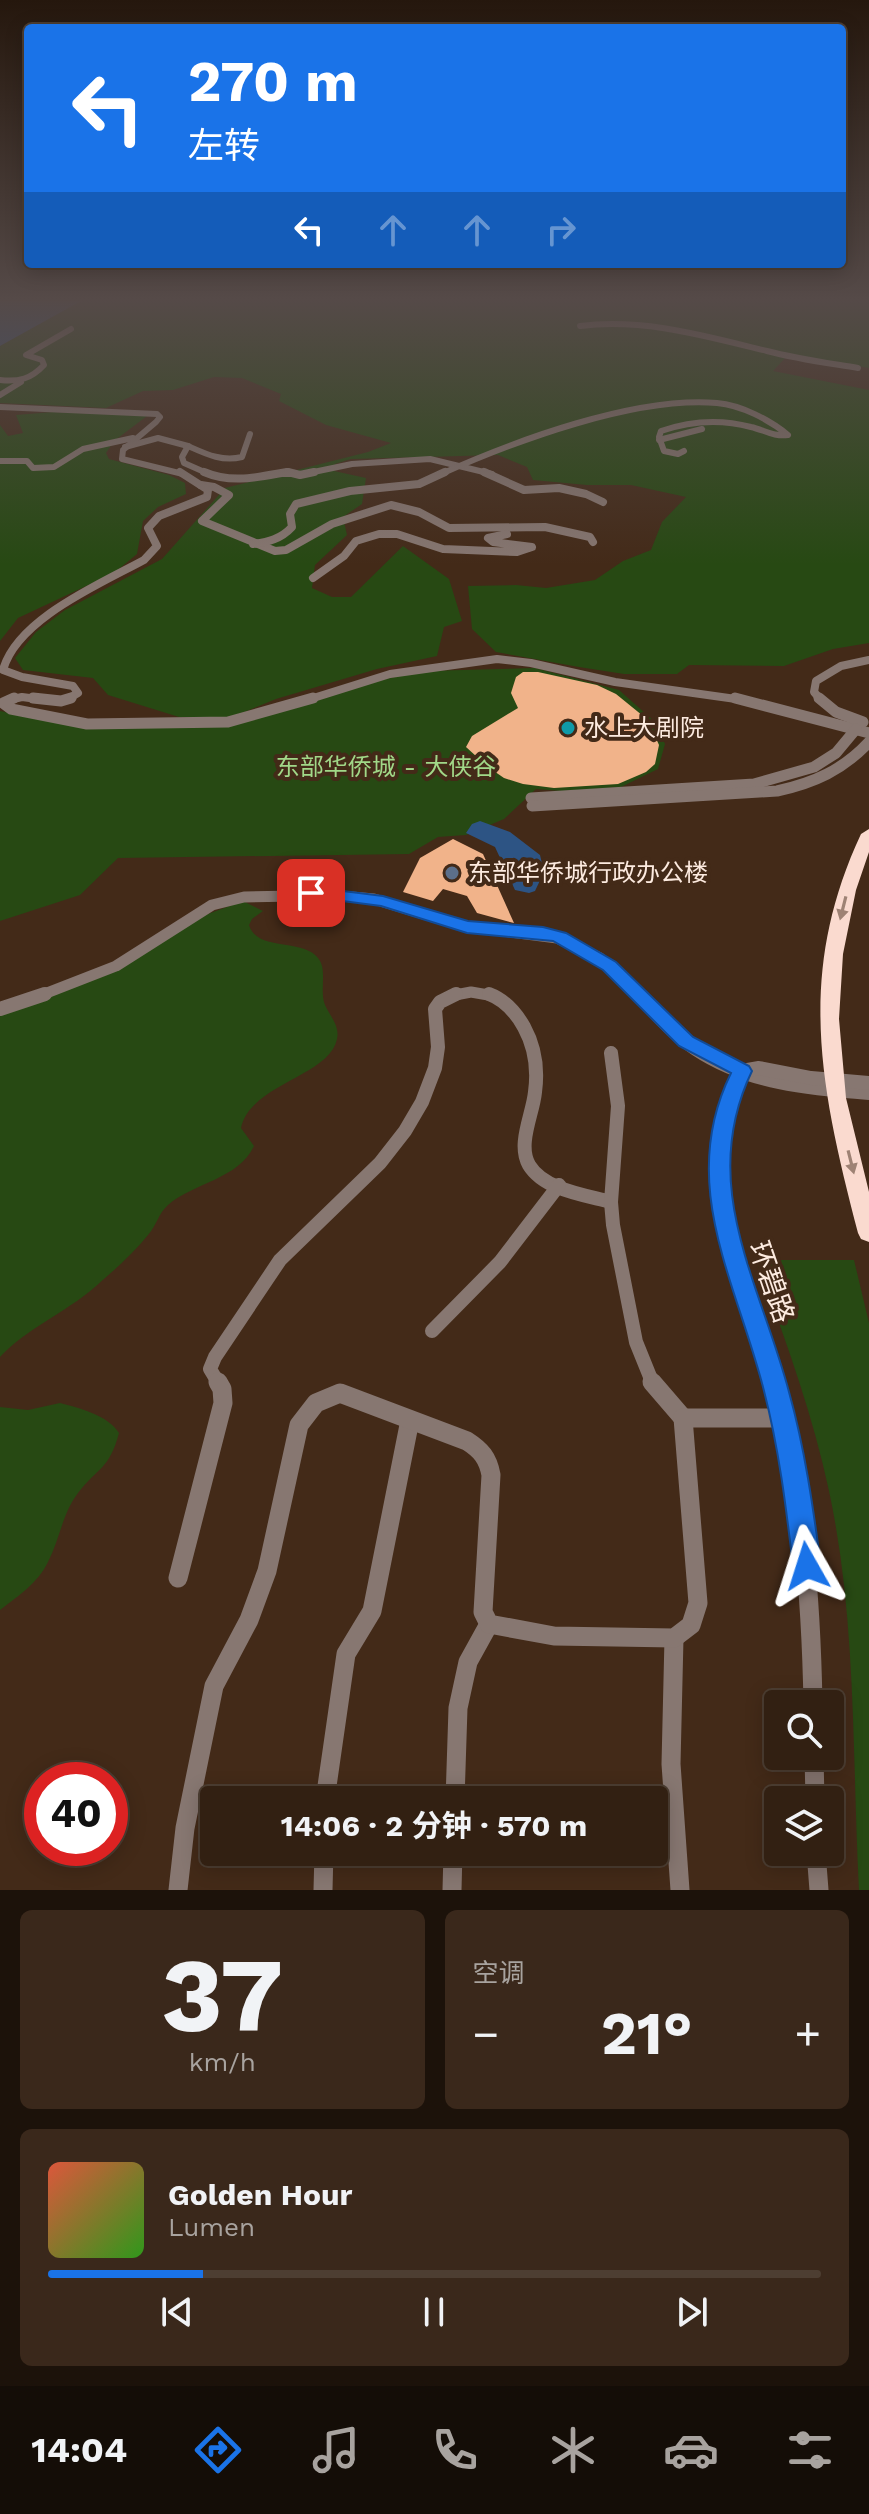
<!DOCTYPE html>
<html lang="zh">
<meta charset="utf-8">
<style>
:root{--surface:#322012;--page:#3a281b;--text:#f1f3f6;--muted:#a8a39f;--line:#4d3e32;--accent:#1a73e8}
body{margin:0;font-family:"Work Sans","Noto Sans SC",sans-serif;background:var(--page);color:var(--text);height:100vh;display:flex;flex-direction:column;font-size:30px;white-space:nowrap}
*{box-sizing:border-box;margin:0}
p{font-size:26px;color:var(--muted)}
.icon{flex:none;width:44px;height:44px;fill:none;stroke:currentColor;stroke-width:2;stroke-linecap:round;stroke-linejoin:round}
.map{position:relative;height:1890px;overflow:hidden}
.panel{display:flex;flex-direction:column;gap:20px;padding:20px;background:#1c120a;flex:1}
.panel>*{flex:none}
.top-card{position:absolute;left:24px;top:24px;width:822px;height:244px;border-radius:8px;box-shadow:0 4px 20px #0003,0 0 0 2px var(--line);background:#1a73e8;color:#fff;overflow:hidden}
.tools{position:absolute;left:764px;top:1690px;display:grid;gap:16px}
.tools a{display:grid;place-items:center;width:80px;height:80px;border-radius:8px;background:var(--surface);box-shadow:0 4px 20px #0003,0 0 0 2px var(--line);font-size:40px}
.speed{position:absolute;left:24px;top:1762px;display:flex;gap:16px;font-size:40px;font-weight:700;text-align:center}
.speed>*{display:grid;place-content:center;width:104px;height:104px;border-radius:50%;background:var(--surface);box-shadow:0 4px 20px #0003,0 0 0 2px var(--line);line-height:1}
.speed .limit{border:12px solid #d22;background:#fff;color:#111}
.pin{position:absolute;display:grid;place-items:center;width:68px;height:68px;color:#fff;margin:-34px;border-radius:16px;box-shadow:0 4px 12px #0006}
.me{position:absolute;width:88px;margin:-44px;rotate:354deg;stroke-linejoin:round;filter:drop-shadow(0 0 6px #0008)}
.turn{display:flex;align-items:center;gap:28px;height:168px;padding:0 32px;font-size:36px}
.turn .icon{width:104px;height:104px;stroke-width:2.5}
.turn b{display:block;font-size:56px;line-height:68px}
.lanes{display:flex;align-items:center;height:76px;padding:0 32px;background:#0003;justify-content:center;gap:40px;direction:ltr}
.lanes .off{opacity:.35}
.big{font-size:60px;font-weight:700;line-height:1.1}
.panel .card{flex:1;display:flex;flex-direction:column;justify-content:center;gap:12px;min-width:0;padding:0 28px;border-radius:12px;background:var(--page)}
.panel .dial{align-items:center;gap:0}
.dial b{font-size:104px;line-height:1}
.song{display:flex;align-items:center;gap:24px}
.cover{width:96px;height:96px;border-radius:12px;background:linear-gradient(135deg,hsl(10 70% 55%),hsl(110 70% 35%))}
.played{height:8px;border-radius:4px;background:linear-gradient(90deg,var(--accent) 20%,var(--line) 20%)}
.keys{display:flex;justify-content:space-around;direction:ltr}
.heat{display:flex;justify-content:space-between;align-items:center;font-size:44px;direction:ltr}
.panel .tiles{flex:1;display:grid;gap:20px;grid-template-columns:1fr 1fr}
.card:last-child{grid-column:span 2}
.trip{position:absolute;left:200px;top:1786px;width:468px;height:80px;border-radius:8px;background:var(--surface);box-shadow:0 4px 20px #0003,0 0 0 2px var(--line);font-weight:700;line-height:80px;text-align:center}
.tabs{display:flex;height:128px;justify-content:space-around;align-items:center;background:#140d07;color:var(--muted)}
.tabs .icon{width:56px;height:56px}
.tabs .current{color:var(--accent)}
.tabs b{font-size:36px;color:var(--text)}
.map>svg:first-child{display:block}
.green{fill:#274913}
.water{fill:#2d5484}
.building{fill:#f1b38a}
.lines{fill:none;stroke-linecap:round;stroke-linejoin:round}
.minor-far4{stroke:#877771;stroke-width:6}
.minor-far3{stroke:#877771;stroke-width:8}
.minor-far2{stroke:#877771;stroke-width:11}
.minor-far1{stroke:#877771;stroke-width:14}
.minor{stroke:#877771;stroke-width:19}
.highway{fill:#fadacf;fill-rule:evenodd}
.oneway{fill:#9e8274}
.route{fill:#1a73e8;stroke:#114b97;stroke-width:2}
.culture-dot{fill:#0f9aa8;stroke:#432a18;stroke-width:3}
.service-dot{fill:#5c6f8a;stroke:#432a18;stroke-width:3}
.labels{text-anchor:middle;stroke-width:8;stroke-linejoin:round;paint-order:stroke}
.poi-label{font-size:24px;fill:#fdebe0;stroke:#432a18;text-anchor:start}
.park-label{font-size:24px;fill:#a1d888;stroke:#432a18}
.near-street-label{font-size:28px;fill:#fdebe0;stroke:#432a18}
</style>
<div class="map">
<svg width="869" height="1890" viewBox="0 0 869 1890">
<rect width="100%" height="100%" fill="#432a18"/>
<g class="green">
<polygon points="81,301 869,301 869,368 788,355 773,371 869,390 869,643 833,649 784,666 689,665 677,674 624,674 579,667 496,652 472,629 468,586 516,585 546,588 595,580 623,561 651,550 662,522 686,497 631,485 587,485 533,480 527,467 498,455 351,459 335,464 334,471 366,478 362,504 343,517 347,535 315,565 312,588 332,597 351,597 403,546 449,579 462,621 444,627 437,656 377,669 276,699 232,717 179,717 108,695 93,678 23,670 15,658 36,632 65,610 162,559 225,488 368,452 391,443 326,425 279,401 281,394 242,378 214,377 173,390 143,391 106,408 0,403 0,346"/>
<polygon points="53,412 147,416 114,441 106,453 109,459 169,475 185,483 186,494 158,507 143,521 137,554 114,573 18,618 0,641 0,425 8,436 23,433 16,415"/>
<polygon points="535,668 619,690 655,722 665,744 658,769 621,787 562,791 536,789 504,819 466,835 438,837 409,854 118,858 80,895 0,921 0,711 80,727 244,722 370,682 425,671"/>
<path d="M 243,901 L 263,911 L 252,919 L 249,925 C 257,952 303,938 318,958 C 328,970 319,990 325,1005 C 330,1016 340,1026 337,1039 C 330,1076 250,1084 241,1128 L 254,1146 C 239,1179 193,1183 168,1205 C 158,1214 157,1225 148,1235 C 133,1254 113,1271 95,1287 C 65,1313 27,1328 0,1357 L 0,1013 L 108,974 L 200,917 Z"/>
<path d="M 756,1260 L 854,1260 L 869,1323 L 869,1890 L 859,1890 C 852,1758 857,1621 829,1491 C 812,1411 784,1336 756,1260 Z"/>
<path d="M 60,1403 C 79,1408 108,1415 119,1433 C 109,1470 98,1467 78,1493 C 62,1514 60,1539 48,1562 C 38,1583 18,1596 0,1610 L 0,1407 L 28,1410 Z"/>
</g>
<g class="water">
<polygon points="0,301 81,301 0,346"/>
<polygon points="480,821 510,832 540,855 544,872 535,891 529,893 515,890 495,847 466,833 472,824"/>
</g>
<g class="building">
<polygon points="523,672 538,672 597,685 616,694 648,720 659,745 655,764 646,772 618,784 554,788 523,784 504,778 488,767 466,747 472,736 518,708 511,693 516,677"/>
<polygon points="453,839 483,854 514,923 477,913 467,896 443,889 433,901 403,892 420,858"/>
</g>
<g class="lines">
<g class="minor-far4">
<path d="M 580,326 C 644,318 705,336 767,351 C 797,359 828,363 858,368"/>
<path d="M 0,380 C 19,382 31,379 44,365 L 42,360 L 26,355 L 71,329"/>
<polyline points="0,395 21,382"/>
<polyline points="0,407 157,414 160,417 156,422 123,450 122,459 183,474"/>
<polyline points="659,440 702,429"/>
<path d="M 188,446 C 206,454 222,462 242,457 L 250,434"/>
<polyline points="125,447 158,438 188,446 182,457 184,463 209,474"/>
<polyline points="0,461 27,461 33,468 54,467 83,449 133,438"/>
<polyline points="275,474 296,474"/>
<polyline points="304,474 352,464 430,459 492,474"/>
<path d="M 441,474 C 515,441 635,396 717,403 C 741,405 770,420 788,435 C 774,437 764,430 751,427 C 721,419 690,421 661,431 L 659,437 L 664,451 L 678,454 L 684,451"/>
</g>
<g class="minor-far3">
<path d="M 204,472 C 232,484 258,477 287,472"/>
<polyline points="288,472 300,475 314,472"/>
<polyline points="484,472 524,490 559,488 586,494 603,502"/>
<polyline points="201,485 214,487 229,495 202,521 275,551 286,550 332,524 391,505 419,512 449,528 545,527 590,537 593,542"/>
<path d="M 253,544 C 268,542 281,539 292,527 L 290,514 L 296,504 L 350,491 L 419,484 L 445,472"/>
<polyline points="313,578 344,556 356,541 379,534 397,534 443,549 517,552 532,547 493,542 488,538 507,534"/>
<polyline points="9,700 22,697 45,700"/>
<path d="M 66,700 L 78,693 L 73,686 L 22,677 L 3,670 C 17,619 100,584 144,560 L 157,546 L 148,528 L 159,516 L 207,497 L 208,490 L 180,472"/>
<polyline points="307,700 390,674 497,659 531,663 615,682 743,700"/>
<polyline points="821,700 814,692 816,681 841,666 869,660"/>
</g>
<g class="minor-far2">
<polyline points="14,698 3,703 11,709 87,724 228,722 313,698"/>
<polyline points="33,698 61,701 71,698"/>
<polyline points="735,698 869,733"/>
<polyline points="819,698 836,712 863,722"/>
<polyline points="531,798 754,784 814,767 836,753 856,729"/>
<path d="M 532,806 L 777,791 C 814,783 843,770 869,742"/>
<polyline points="39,996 116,966 212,905 244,897 295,896 297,892 374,899 463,926 557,938 600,958 640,996"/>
<polyline points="450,996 471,992 494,996"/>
</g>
<g class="minor-far1">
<path d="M 489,994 C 505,1000 515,1011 524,1027 C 535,1047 538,1070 535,1092 C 533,1114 517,1144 529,1165 C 544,1190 585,1195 611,1202"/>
<path d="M 638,994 C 656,1014 674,1035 696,1049 C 747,1083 810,1089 869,1093"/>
<polyline points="0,1009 45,994"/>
<polyline points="611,1053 618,1106 611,1202 613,1225 636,1342 653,1384"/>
<path d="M 742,1071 C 732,1093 721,1115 718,1140 C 709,1224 755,1304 775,1384"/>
<polyline points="742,1071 759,1068 811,1078 869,1083"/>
<polyline points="432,1331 500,1262 559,1185"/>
<polyline points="219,1384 210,1369 215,1357 280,1260 380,1163 405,1131 422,1102 435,1068 438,1047 435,1009 440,1002 456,994"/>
</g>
<g class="minor">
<polyline points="652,1382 683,1418"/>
<path d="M 775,1382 C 802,1488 811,1594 813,1704"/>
<polyline points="178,1578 223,1403 222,1389 218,1382"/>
<polyline points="674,1638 671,1764 680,1890"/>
<polyline points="814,1756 815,1800"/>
<polyline points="325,1800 346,1654 372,1611 410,1420"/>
<polyline points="455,1800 458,1708 468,1662 489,1624"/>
<polyline points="816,1852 819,1890"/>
<path d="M 178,1890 L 185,1828 L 214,1686 L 249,1620 L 267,1571 L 299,1425 L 316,1403 L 340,1393 L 467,1441 C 481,1450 488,1458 491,1475 L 483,1612 L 489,1624 L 554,1636 L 674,1638 L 691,1625 L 698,1603 L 683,1418 L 783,1418"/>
<polyline points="323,1890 324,1852"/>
<polyline points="452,1890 453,1852"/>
</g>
<path class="highway" d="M 869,829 L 869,852 L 856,890 L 843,954 L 839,1019 L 846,1098 L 869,1192 L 869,1242 L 861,1239 L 858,1233 C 821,1090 795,975 861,834 Z"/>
</g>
<defs><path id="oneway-solid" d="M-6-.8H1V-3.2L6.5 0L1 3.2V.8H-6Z" transform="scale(2)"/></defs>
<g class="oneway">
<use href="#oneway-solid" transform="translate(843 908) rotate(104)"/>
<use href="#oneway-solid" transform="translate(851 1162) rotate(76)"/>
</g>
<linearGradient id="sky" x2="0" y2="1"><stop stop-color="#25170d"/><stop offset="0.53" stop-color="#554a48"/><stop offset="1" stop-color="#554a48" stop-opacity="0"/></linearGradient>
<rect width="869" height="565" fill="url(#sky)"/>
<path class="route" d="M 311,887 L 383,896 L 468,921 L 543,927 L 566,933 L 616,962 L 693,1037 L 749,1066 L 752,1071 C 697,1185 760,1282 789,1392 C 805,1449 813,1507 821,1566 L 817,1575 L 807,1579 L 797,1575 L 793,1566 C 786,1507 779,1449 764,1391 C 737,1283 676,1184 731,1073 L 679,1046 L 603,970 L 553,941 L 467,933 L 381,906 L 304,896 L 302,893 Z"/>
<circle class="culture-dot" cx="568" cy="728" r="8"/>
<circle class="service-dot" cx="452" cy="873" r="8"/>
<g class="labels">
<g class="poi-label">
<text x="584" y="736">水上大剧院</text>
<text x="468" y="881">东部华侨城行政办公楼</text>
</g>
<g class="park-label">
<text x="386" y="775">东部华侨城 - 大侠谷</text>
</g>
<g class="near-street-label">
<text transform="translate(772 1282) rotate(71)" y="10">环碧路</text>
</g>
</g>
</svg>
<div class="tools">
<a><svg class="icon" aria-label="search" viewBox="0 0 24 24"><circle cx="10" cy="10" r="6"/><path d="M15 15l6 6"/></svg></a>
<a><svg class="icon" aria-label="layers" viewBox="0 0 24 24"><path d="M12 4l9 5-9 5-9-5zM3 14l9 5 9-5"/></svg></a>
</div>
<div class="speed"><div class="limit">40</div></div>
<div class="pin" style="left:311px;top:893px;background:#d93025"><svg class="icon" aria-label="arrive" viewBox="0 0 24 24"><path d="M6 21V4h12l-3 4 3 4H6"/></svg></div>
<svg class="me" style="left:807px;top:1566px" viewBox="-20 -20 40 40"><path d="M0-17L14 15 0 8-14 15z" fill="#1a73e8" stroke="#fff" stroke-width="4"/></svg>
<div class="trip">14:06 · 2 分钟 · 570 m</div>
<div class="top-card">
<div class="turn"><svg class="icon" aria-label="left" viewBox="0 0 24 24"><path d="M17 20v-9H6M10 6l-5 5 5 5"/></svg><div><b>270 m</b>左转</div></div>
<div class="lanes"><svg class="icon" aria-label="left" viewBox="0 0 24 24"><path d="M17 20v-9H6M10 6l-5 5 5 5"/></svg><svg class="icon off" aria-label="ahead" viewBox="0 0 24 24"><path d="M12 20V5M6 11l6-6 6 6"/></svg><svg class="icon off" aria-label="ahead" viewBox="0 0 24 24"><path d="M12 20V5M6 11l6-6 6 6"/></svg><svg class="icon off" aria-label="right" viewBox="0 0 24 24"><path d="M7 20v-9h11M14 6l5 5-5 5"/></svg></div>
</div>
</div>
<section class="panel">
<div class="tiles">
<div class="card dial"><b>37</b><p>km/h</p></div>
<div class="card"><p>空调</p>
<div class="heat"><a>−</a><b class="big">21°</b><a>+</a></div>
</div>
<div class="card">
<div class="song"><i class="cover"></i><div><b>Golden Hour</b><p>Lumen</p></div></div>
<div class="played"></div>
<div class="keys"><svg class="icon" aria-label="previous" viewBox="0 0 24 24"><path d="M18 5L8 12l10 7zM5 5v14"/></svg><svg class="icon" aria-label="pause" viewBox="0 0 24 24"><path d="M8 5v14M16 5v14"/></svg><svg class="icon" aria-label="next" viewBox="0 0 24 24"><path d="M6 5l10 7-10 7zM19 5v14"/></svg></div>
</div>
</div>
</section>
<nav class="tabs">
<b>14:04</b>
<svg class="icon current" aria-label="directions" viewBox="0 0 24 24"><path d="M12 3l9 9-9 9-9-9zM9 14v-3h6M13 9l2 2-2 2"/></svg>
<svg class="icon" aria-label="music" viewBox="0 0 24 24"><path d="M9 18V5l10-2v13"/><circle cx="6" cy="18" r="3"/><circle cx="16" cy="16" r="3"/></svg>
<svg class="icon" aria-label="phone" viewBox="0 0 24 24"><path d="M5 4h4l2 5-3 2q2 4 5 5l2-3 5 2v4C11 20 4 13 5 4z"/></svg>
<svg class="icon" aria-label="climate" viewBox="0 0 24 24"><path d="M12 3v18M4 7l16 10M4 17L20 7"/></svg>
<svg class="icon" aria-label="car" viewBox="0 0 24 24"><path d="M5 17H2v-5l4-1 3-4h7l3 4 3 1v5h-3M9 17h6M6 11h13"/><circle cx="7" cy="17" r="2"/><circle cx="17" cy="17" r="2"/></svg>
<svg class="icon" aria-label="filters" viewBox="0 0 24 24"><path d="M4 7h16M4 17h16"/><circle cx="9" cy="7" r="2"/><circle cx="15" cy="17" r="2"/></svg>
</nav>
